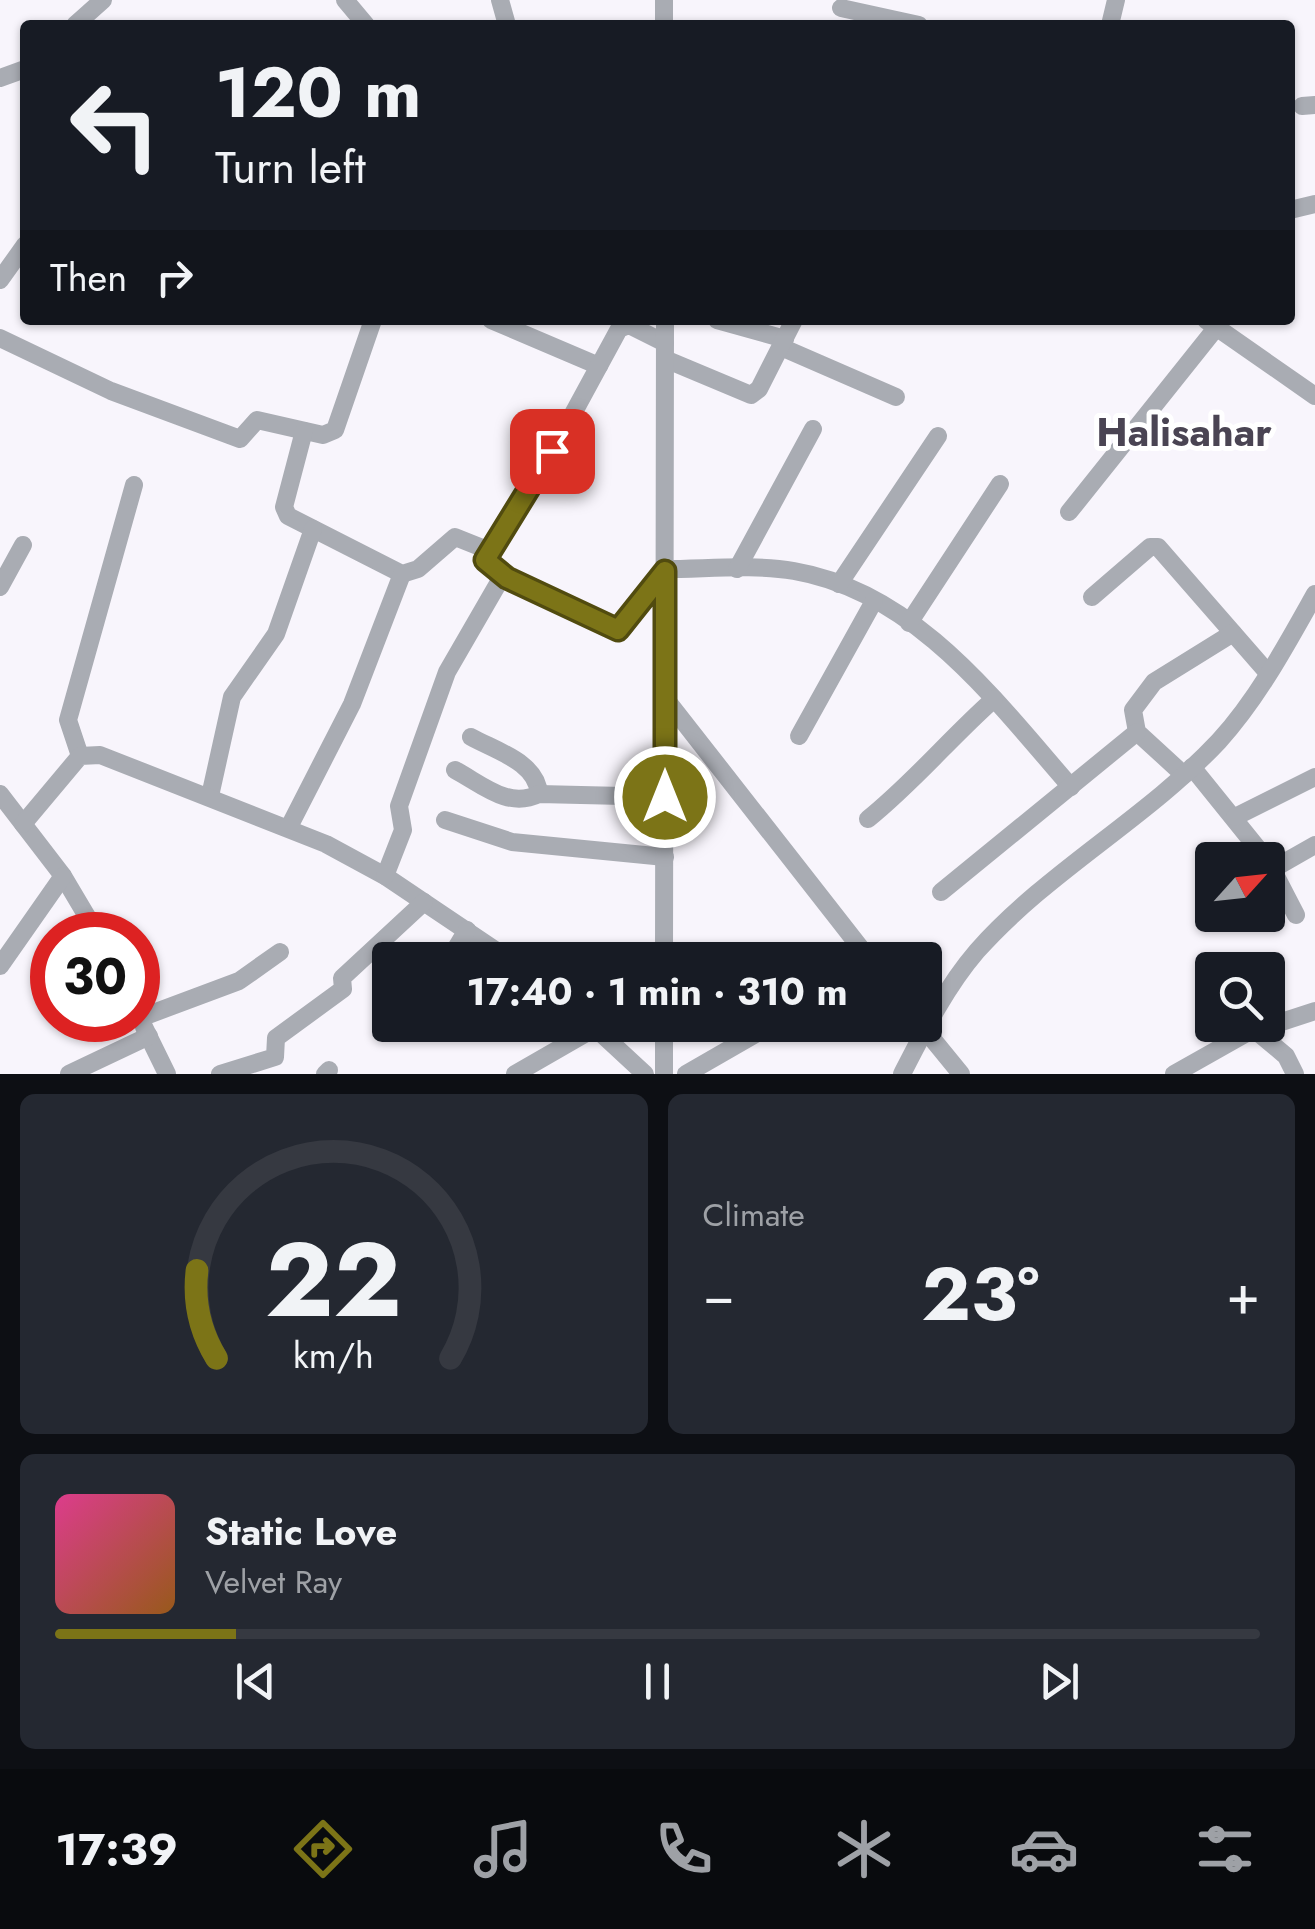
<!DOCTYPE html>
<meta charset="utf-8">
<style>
:root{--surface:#171b24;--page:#242831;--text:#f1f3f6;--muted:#9ea1a6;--line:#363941;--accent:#7c7417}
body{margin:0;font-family:Jost,sans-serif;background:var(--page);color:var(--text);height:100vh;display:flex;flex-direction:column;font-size:38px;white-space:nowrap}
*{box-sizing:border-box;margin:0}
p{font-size:32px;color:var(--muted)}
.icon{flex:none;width:55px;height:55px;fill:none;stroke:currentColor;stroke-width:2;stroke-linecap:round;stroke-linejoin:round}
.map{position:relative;height:1074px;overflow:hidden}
.details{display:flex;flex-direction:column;gap:20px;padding:20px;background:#0d0f14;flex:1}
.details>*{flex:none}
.hud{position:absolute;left:20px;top:20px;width:1275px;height:305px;border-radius:10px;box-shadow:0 2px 8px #0004;background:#171b24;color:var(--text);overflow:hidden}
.needle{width:65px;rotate:63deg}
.buttons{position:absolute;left:1195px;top:842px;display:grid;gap:20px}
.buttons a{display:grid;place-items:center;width:90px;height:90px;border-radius:10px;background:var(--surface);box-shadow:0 2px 8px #0004;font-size:50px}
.speed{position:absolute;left:30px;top:912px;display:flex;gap:20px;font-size:50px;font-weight:700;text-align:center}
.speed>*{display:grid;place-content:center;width:130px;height:130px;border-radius:50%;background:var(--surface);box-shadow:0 2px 8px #0004;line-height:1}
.speed .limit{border:15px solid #d22;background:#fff;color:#111}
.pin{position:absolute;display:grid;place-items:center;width:85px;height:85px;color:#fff;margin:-42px;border-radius:20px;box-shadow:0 5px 15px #0006}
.me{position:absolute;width:110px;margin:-55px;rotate:0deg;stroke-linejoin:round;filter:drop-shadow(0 0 8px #0008)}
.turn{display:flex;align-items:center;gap:35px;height:210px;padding:0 30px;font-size:45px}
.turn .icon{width:130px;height:130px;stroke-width:2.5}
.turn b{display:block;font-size:70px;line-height:85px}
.then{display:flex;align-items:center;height:95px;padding:0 30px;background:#0003;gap:20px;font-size:38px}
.big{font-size:75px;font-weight:700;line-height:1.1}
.details .widget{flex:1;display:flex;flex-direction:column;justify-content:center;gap:15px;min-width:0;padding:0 35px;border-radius:15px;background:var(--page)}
.details .dial{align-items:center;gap:0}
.dial svg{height:260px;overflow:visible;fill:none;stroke:var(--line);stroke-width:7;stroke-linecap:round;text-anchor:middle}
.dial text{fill:var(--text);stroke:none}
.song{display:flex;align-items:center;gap:30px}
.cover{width:120px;height:120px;border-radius:15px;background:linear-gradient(135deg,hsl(330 70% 55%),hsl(30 70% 35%))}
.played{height:10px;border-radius:5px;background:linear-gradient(90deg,var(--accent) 15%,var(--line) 15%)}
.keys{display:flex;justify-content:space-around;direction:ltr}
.heat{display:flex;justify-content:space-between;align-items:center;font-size:55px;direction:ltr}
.details .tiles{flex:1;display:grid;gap:20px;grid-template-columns:1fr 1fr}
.widget:last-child{grid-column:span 2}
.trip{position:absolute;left:372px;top:942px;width:570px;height:100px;border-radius:10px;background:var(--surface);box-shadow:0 2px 8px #0004;font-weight:700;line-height:100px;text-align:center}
.dock{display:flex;height:160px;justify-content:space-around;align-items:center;background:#090b0e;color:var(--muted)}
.dock .icon{width:70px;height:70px}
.dock .selected{color:var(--accent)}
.dock b{font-size:45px;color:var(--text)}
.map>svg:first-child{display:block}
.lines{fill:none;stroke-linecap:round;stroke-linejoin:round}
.minor{stroke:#a9acb3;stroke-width:18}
.route-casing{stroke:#514b0f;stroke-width:25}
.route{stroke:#7c7417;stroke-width:18}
.labels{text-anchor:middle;stroke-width:10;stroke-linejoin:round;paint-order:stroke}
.district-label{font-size:40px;font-weight:bold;fill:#4a4453;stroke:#fff}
</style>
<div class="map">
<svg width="1315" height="1074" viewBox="0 0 1315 1074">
<rect width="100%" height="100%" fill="#f8f5fc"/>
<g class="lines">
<g class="minor">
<polyline points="345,0 366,25"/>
<polyline points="500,0 507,25"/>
<polyline points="841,8 919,25"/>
<polyline points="75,25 103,0"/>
<polyline points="664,25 664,0"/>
<polyline points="1110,25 1116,0"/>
<polyline points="0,78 25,69"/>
<polyline points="1302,106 1315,105"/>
<polyline points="1290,210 1315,204"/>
<polyline points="0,280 25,245"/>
<polyline points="491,320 599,366"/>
<polyline points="717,320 785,339"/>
<polyline points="1206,320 1315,396"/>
<polyline points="0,338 111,391 240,439 257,420 323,435 335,430 373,320"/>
<polyline points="781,347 896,397"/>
<polyline points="665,359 751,395 759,389 794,320"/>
<polyline points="304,431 284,507 288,516 402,574 418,569 455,537 490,551"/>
<polyline points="1069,512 1216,328"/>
<path d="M 665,569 C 707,569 753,564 794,571 C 916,592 995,700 1071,787"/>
<polyline points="737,569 813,429"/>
<polyline points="507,578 485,558 549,458 619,329 629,325 665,343"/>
<polyline points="839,584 938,436"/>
<polyline points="0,587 23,545"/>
<polyline points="1092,597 1150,547 1158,547 1268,673"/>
<polyline points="909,623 1000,484"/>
<polyline points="665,698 870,960"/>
<polyline points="799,736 874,601"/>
<path d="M 471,737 C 496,751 537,762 539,794"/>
<polyline points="80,756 68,720 134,485"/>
<polyline points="1192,767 1267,860"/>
<path d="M 455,770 C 483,785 508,809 539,794 L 665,797"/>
<polyline points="1184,775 1137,732 1133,710 1154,682 1233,633"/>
<polyline points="0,794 63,876 98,935"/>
<polyline points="210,796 232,697 276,634 313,529"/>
<polyline points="1235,817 1315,777"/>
<path d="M 868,819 C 914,782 950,738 994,699"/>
<polyline points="445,820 512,842 665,857"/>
<polyline points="23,824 80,756 100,755 326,844 385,876 510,960"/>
<polyline points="289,827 352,704 402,574"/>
<polyline points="1268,861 1296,915"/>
<polyline points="1273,869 1315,845"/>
<polyline points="385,876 403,830 399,806 447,672 499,582 515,579 618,630 624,628 665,572"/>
<polyline points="941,892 1137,732"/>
<polyline points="449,960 467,930"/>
<polyline points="664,960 665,320"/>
<polyline points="0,966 63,876"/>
<polyline points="140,1018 239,981 280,952"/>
<polyline points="592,1025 645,1074"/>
<polyline points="921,1025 961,1074"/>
<polyline points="144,1027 167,1074"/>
<polyline points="1255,1030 1286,1056 1295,1074"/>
<polyline points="69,1074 149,1036"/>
<polyline points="220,1074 275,1057 276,1038 343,989 342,978 424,902"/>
<polyline points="325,1074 329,1070"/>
<polyline points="515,1074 595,1028"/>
<polyline points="664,1074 664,1025"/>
<polyline points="686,1074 771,1025"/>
<path d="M 902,1074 C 924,1031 946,987 977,951 C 1048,871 1146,819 1219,741 C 1258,698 1287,644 1315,594"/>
<polyline points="1174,1074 1245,1034 1315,1011"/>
</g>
</g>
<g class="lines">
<g class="route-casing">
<polyline id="route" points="552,451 485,560 507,578 618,630 665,571 665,797"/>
</g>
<use href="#route" class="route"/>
</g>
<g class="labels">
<g class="district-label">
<text x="1184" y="446">Halisahar</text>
</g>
</g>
</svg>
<div class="buttons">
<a><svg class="needle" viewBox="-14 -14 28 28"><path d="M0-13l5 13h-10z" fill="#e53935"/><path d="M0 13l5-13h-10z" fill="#9ea1a6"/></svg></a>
<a><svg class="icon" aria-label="search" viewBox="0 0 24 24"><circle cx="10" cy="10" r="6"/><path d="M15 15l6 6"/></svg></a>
</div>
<div class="speed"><div class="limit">30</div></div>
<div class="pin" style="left:552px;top:451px;background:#d93025"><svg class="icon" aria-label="arrive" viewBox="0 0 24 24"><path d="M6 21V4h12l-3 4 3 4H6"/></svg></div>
<svg class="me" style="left:665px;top:797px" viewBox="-20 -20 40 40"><circle r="17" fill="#7c7417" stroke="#fff" stroke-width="3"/><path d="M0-11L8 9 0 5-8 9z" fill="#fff"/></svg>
<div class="trip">17:40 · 1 min · 310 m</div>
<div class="hud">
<div class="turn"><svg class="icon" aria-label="left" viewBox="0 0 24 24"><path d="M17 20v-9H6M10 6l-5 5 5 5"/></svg><div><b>120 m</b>Turn left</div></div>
<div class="then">Then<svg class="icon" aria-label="right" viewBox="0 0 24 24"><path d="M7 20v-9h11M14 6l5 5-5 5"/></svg></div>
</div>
</div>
<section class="details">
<div class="tiles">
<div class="widget dial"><svg viewBox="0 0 100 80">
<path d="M14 69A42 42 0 1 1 86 69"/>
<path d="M14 69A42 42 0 0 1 8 42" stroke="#7c7417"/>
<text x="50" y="56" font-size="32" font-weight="700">22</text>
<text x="50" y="72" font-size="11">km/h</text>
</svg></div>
<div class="widget"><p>Climate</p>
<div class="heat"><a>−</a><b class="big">23°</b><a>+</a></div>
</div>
<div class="widget">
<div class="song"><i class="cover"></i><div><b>Static Love</b><p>Velvet Ray</p></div></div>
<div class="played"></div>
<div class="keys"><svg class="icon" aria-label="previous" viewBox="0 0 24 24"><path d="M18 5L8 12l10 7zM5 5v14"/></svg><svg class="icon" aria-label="pause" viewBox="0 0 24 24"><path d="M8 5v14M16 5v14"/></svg><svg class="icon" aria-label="next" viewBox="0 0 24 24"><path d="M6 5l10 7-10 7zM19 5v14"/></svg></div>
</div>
</div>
</section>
<nav class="dock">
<b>17:39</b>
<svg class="icon selected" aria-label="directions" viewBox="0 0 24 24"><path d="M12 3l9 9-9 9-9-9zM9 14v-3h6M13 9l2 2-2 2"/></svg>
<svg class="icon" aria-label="music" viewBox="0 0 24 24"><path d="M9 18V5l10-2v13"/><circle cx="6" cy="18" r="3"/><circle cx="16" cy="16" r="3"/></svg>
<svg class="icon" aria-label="phone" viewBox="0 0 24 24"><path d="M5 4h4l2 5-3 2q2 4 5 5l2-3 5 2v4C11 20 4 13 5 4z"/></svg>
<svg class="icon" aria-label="climate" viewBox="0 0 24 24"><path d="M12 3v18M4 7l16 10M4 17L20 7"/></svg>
<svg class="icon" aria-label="car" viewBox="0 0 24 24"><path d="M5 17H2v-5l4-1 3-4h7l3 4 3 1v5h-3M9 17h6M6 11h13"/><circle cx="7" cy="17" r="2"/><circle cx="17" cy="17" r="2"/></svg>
<svg class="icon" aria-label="filters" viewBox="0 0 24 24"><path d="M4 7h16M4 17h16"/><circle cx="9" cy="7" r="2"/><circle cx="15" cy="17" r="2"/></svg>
</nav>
